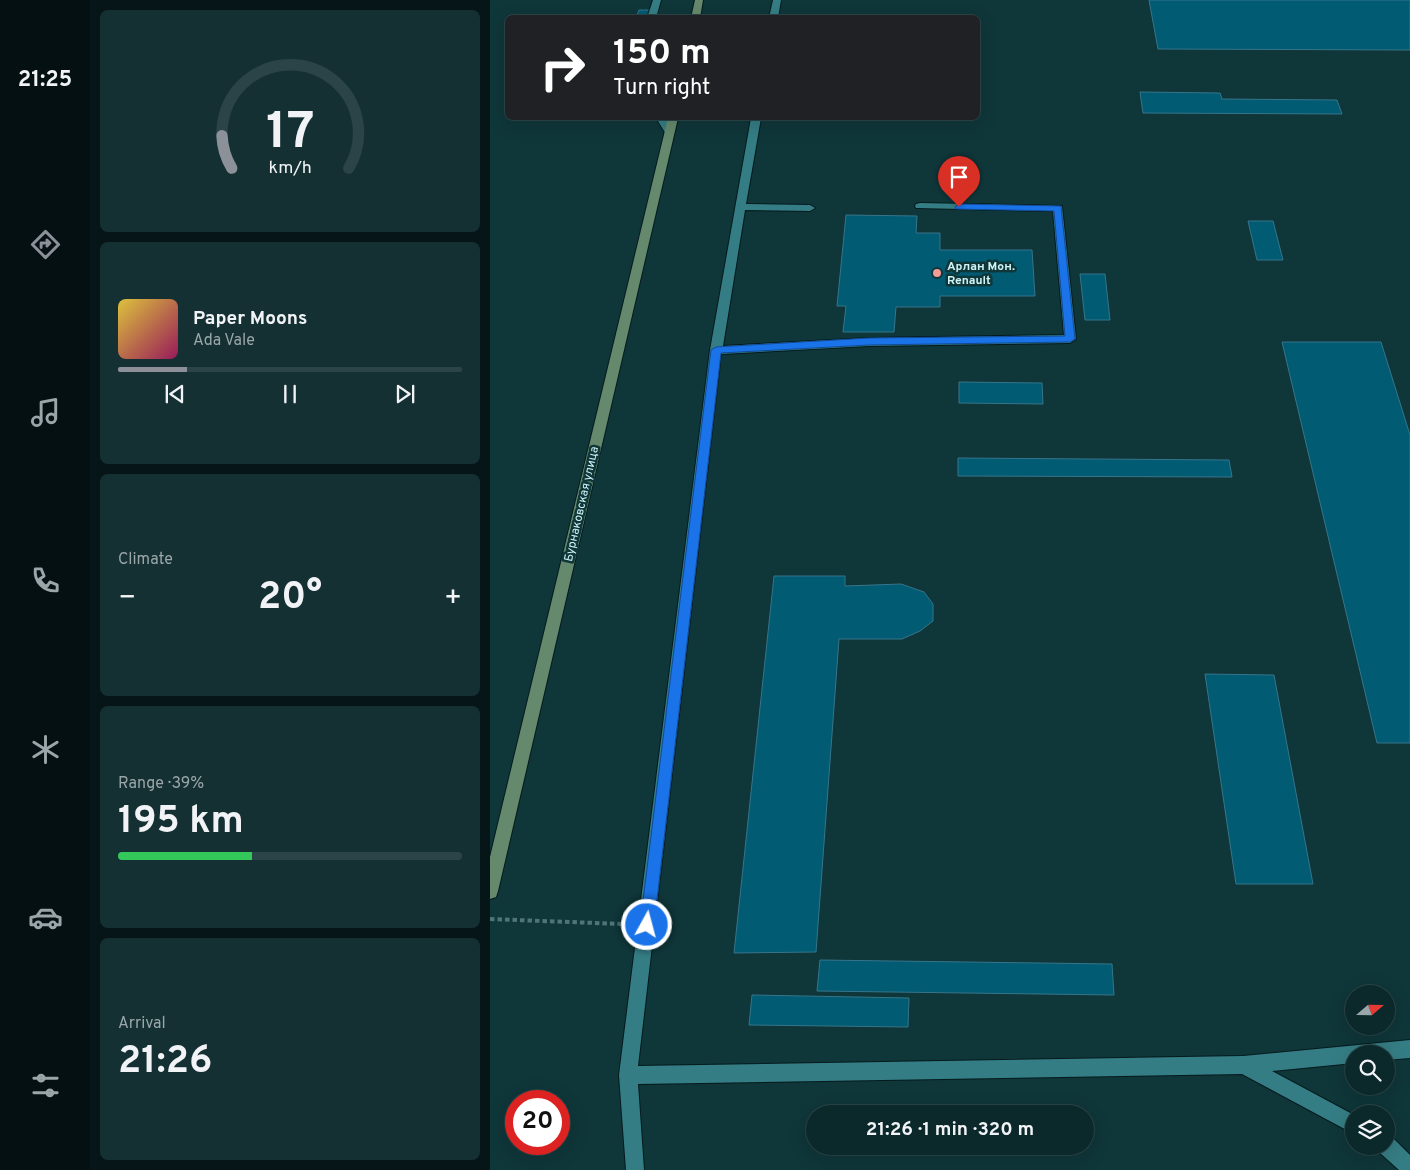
<!DOCTYPE html>
<meta charset="utf-8">
<style>
:root{--surface:#0b282b;--page:#143033;--text:#f1f3f6;--muted:#9aa6a9;--line:#2b4447;--accent:#8c9099}
body{margin:0;font-family:Overpass,sans-serif;background:var(--page);color:var(--text);height:100vh;display:flex;flex-direction:column;font-size:19px;white-space:nowrap}
*{box-sizing:border-box;margin:0}
p{font-size:16px;color:var(--muted)}
.icon{flex:none;width:28px;height:28px;fill:none;stroke:currentColor;stroke-width:2;stroke-linecap:round;stroke-linejoin:round}
.map{position:relative;flex:1;overflow:hidden}
.drawer{display:flex;flex-direction:column;gap:10px;padding:10px;background:#061618;width:400px}
.drawer>*{flex:none}
.top-card{position:absolute;left:15px;top:15px;width:475px;height:105px;border-radius:8px;box-shadow:0 5px 20px #0002,0 0 0 1px var(--line);background:#202124;color:#fff;overflow:hidden}
.needle{width:32px;rotate:70deg}
.buttons{position:absolute;left:855px;top:985px;display:grid;gap:10px}
.buttons a{display:grid;place-items:center;width:50px;height:50px;border-radius:50%;background:var(--surface);box-shadow:0 5px 20px #0002,0 0 0 1px var(--line);font-size:25px}
.speed{position:absolute;left:15px;top:1090px;display:flex;gap:10px;font-size:25px;font-weight:700;text-align:center}
.speed>*{display:grid;place-content:center;width:65px;height:65px;border-radius:50%;background:var(--surface);box-shadow:0 5px 20px #0002,0 0 0 1px var(--line);line-height:1}
.speed .limit{border:8px solid #d22;background:#fff;color:#111}
.pin{position:absolute;display:grid;place-items:center;width:42px;height:42px;color:#fff;margin:-51px -21px;border-radius:50% 50% 50% 0;rotate:-45deg;box-shadow:0 0 5px #0007}
.pin .icon{rotate:45deg}
.me{position:absolute;width:55px;margin:-28px;rotate:7deg;stroke-linejoin:round;filter:drop-shadow(0 0 4px #0008)}
.turn{display:flex;align-items:center;gap:18px;height:105px;padding:0 25px;font-size:22px}
.turn .icon{width:65px;height:65px;stroke-width:2.5}
.turn b{display:block;font-size:35px;line-height:42px}
.big{font-size:38px;font-weight:700;line-height:1.1}
.drawer .widget{flex:1;display:flex;flex-direction:column;justify-content:center;gap:8px;min-width:0;padding:0 18px;border-radius:8px;background:var(--page)}
.drawer .dial{align-items:center;gap:0}
.dial svg{height:130px;overflow:visible;fill:none;stroke:var(--line);stroke-width:7;stroke-linecap:round;text-anchor:middle}
.dial text{fill:var(--text);stroke:none}
.song{display:flex;align-items:center;gap:15px}
.cover{width:60px;height:60px;border-radius:8px;background:linear-gradient(135deg,hsl(50 70% 55%),hsl(330 70% 35%))}
.played{height:5px;border-radius:2px;background:linear-gradient(90deg,var(--accent) 20%,var(--line) 20%)}
.keys{display:flex;justify-content:space-around;direction:ltr}
.heat{display:flex;justify-content:space-between;align-items:center;font-size:28px;direction:ltr}
.charge{height:8px;border-radius:4px;background:linear-gradient(90deg,#34c759 39%,var(--line) 0)}
.trip{position:absolute;left:316px;top:1105px;width:288px;height:50px;border-radius:25px;background:var(--surface);box-shadow:0 5px 20px #0002,0 0 0 1px var(--line);font-weight:700;line-height:50px;text-align:center}
main{display:flex;flex:1;min-height:0}
.dock{display:flex;flex-direction:column;width:90px;justify-content:space-around;align-items:center;background:#041011;color:var(--muted)}
.dock .icon{width:35px;height:35px}
.dock .current{color:var(--accent)}
.dock b{font-size:22px;color:var(--text)}
.map>svg:first-child{display:block}
.building{fill:#005b73;stroke:#37758b}
.lines{fill:none;stroke-linecap:round;stroke-linejoin:round}
.service-casing{stroke:#051b1e;stroke-width:2}
.secondary-casing{stroke:#051b1e;stroke-width:2}
.path{stroke:#4f7578;stroke-width:4;stroke-dasharray:4.5 3;stroke-linecap:butt}
.service{fill:#357d84;fill-rule:evenodd}
.secondary{fill:#65896c;fill-rule:evenodd}
.route{fill:#1a73e8;stroke:#114b97}
.poi-dot{fill:#f59c96;stroke:#0f3639;stroke-width:2}
.labels{text-anchor:middle;stroke-width:5;stroke-linejoin:round;paint-order:stroke}
.poi-label{font-size:12px;font-weight:bold;fill:#cff2f5;stroke:#0f3639;text-anchor:start}
.street-label{font-size:12px;fill:#cff2f5;stroke:#0f3639}
</style>
<main>
<nav class="dock">
<b>21:25</b>
<svg class="icon current" aria-label="directions" viewBox="0 0 24 24"><path d="M12 3l9 9-9 9-9-9zM9 14v-3h6M13 9l2 2-2 2"/></svg>
<svg class="icon" aria-label="music" viewBox="0 0 24 24"><path d="M9 18V5l10-2v13"/><circle cx="6" cy="18" r="3"/><circle cx="16" cy="16" r="3"/></svg>
<svg class="icon" aria-label="phone" viewBox="0 0 24 24"><path d="M5 4h4l2 5-3 2q2 4 5 5l2-3 5 2v4C11 20 4 13 5 4z"/></svg>
<svg class="icon" aria-label="climate" viewBox="0 0 24 24"><path d="M12 3v18M4 7l16 10M4 17L20 7"/></svg>
<svg class="icon" aria-label="car" viewBox="0 0 24 24"><path d="M5 17H2v-5l4-1 3-4h7l3 4 3 1v5h-3M9 17h6M6 11h13"/><circle cx="7" cy="17" r="2"/><circle cx="17" cy="17" r="2"/></svg>
<svg class="icon" aria-label="filters" viewBox="0 0 24 24"><path d="M4 7h16M4 17h16"/><circle cx="9" cy="7" r="2"/><circle cx="15" cy="17" r="2"/></svg>
</nav>
<section class="drawer">
<div class="widget dial"><svg viewBox="0 0 100 80">
<path d="M14 69A42 42 0 1 1 86 69"/>
<path d="M14 69A42 42 0 0 1 8 49" stroke="#8c9099"/>
<text x="50" y="56" font-size="32" font-weight="700">17</text>
<text x="50" y="72" font-size="11">km/h</text>
</svg></div>
<div class="widget">
<div class="song"><i class="cover"></i><div><b>Paper Moons</b><p>Ada Vale</p></div></div>
<div class="played"></div>
<div class="keys"><svg class="icon" aria-label="previous" viewBox="0 0 24 24"><path d="M18 5L8 12l10 7zM5 5v14"/></svg><svg class="icon" aria-label="pause" viewBox="0 0 24 24"><path d="M8 5v14M16 5v14"/></svg><svg class="icon" aria-label="next" viewBox="0 0 24 24"><path d="M6 5l10 7-10 7zM19 5v14"/></svg></div>
</div>
<div class="widget"><p>Climate</p>
<div class="heat"><a>−</a><b class="big">20°</b><a>+</a></div>
</div>
<div class="widget"><p>Range · 39%</p><b class="big">195 km</b><div class="charge"></div></div>
<div class="widget"><p>Arrival</p><b class="big">21:26</b></div>
</section>
<div class="map">
<svg width="920" height="1170" viewBox="0 0 920 1170">
<rect width="100%" height="100%" fill="#0f3639"/>
<g class="building">
<polygon points="659,0 920,0 920,50 668,49"/>
<polygon points="149,10 160,10 158,18 146,18"/>
<polygon points="650,92 730,93 732,99 847,100 852,114 653,113"/>
<polygon points="356,215 427,216 426,233 450,233 450,250 542,250 545,296 450,296 450,307 406,307 404,332 353,332 356,306 347,306"/>
<polygon points="758,221 783,221 793,260 767,260"/>
<polygon points="590,274 615,274 620,320 595,320"/>
<polygon points="792,342 891,342 920,435 920,743 887,743"/>
<polygon points="469,382 552,383 553,404 469,403"/>
<polygon points="468,458 739,460 742,477 468,476"/>
<polygon points="284,576 355,576 355,586 411,584 434,592 443,604 443,621 430,631 412,639 349,639 326,952 244,953"/>
<polygon points="715,674 784,675 823,884 746,884"/>
<polygon points="330,960 622,964 624,995 327,991"/>
<polygon points="262,995 419,998 418,1027 259,1025"/>
</g>
<g class="lines">
<g class="service-casing">
<g id="service">
<polygon points="163,0 171,0 166,18 157,18"/>
<polygon points="283,0 291,0 288,18 279,18"/>
<polygon points="166,118 176,118 184,132 182,134 176,134"/>
<polygon points="261,118 271,118 256,204 320,205 325,208 320,211 255,210 233,346 379,338 574,335 563,211 426,208 425,206 426,204 430,203 572,206 586,339 580,343 379,346 231,354 148,1066 753,1056 920,1040 920,1058 896,1060 896,1054 864,1054 864,1063 782,1071 864,1115 864,1134 752,1074 148,1084 154,1170 136,1170 129,1075 220,350"/>
<polygon points="896,1136 903,1138 920,1155 920,1170 909,1170 889,1152 887,1146 896,1146"/>
</g>
</g>
<g class="secondary-casing">
<g id="secondary">
<polygon points="205,0 213,0 210,18 201,18"/>
<polygon points="178,118 188,118 8,891 6,897 0,899 0,857"/>
</g>
</g>
<polyline class="path" points="0,919 132,924"/>
<use href="#service" class="service"/>
<use href="#secondary" class="secondary"/>
</g>
<polygon class="route" points="469,204 571,206 585,339 580,342 379,345 231,353 164,925 162,930 157,932 152,930 150,925 221,350 226,347 379,338 575,336 564,211 466,209 465,207"/>
<circle class="poi-dot" cx="447" cy="273" r="5"/>
<g class="labels">
<g class="poi-label">
<text x="457" y="270">Арлан Мон.<tspan x="457" dy="14">Renault</tspan></text>
</g>
<g class="street-label">
<text transform="translate(91 504) rotate(-77)" y="4">Бурнаковская улица</text>
</g>
</g>
</svg>
<div class="buttons">
<a><svg class="needle" viewBox="-14 -14 28 28"><path d="M0-13l5 13h-10z" fill="#e53935"/><path d="M0 13l5-13h-10z" fill="#9aa6a9"/></svg></a>
<a><svg class="icon" aria-label="search" viewBox="0 0 24 24"><circle cx="10" cy="10" r="6"/><path d="M15 15l6 6"/></svg></a>
<a><svg class="icon" aria-label="layers" viewBox="0 0 24 24"><path d="M12 4l9 5-9 5-9-5zM3 14l9 5 9-5"/></svg></a>
</div>
<div class="speed"><div class="limit">20</div></div>
<div class="pin" style="left:469px;top:207px;background:#d93025"><svg class="icon" aria-label="arrive" viewBox="0 0 24 24"><path d="M6 21V4h12l-3 4 3 4H6"/></svg></div>
<svg class="me" style="left:157px;top:925px" viewBox="-20 -20 40 40"><circle r="17" fill="#1a73e8" stroke="#fff" stroke-width="3"/><path d="M0-11L8 9 0 5-8 9z" fill="#fff"/></svg>
<div class="trip">21:26 · 1 min · 320 m</div>
<div class="top-card">
<div class="turn"><svg class="icon" aria-label="right" viewBox="0 0 24 24"><path d="M7 20v-9h11M14 6l5 5-5 5"/></svg><div><b>150 m</b>Turn right</div></div>
</div>
</div>
</main>
